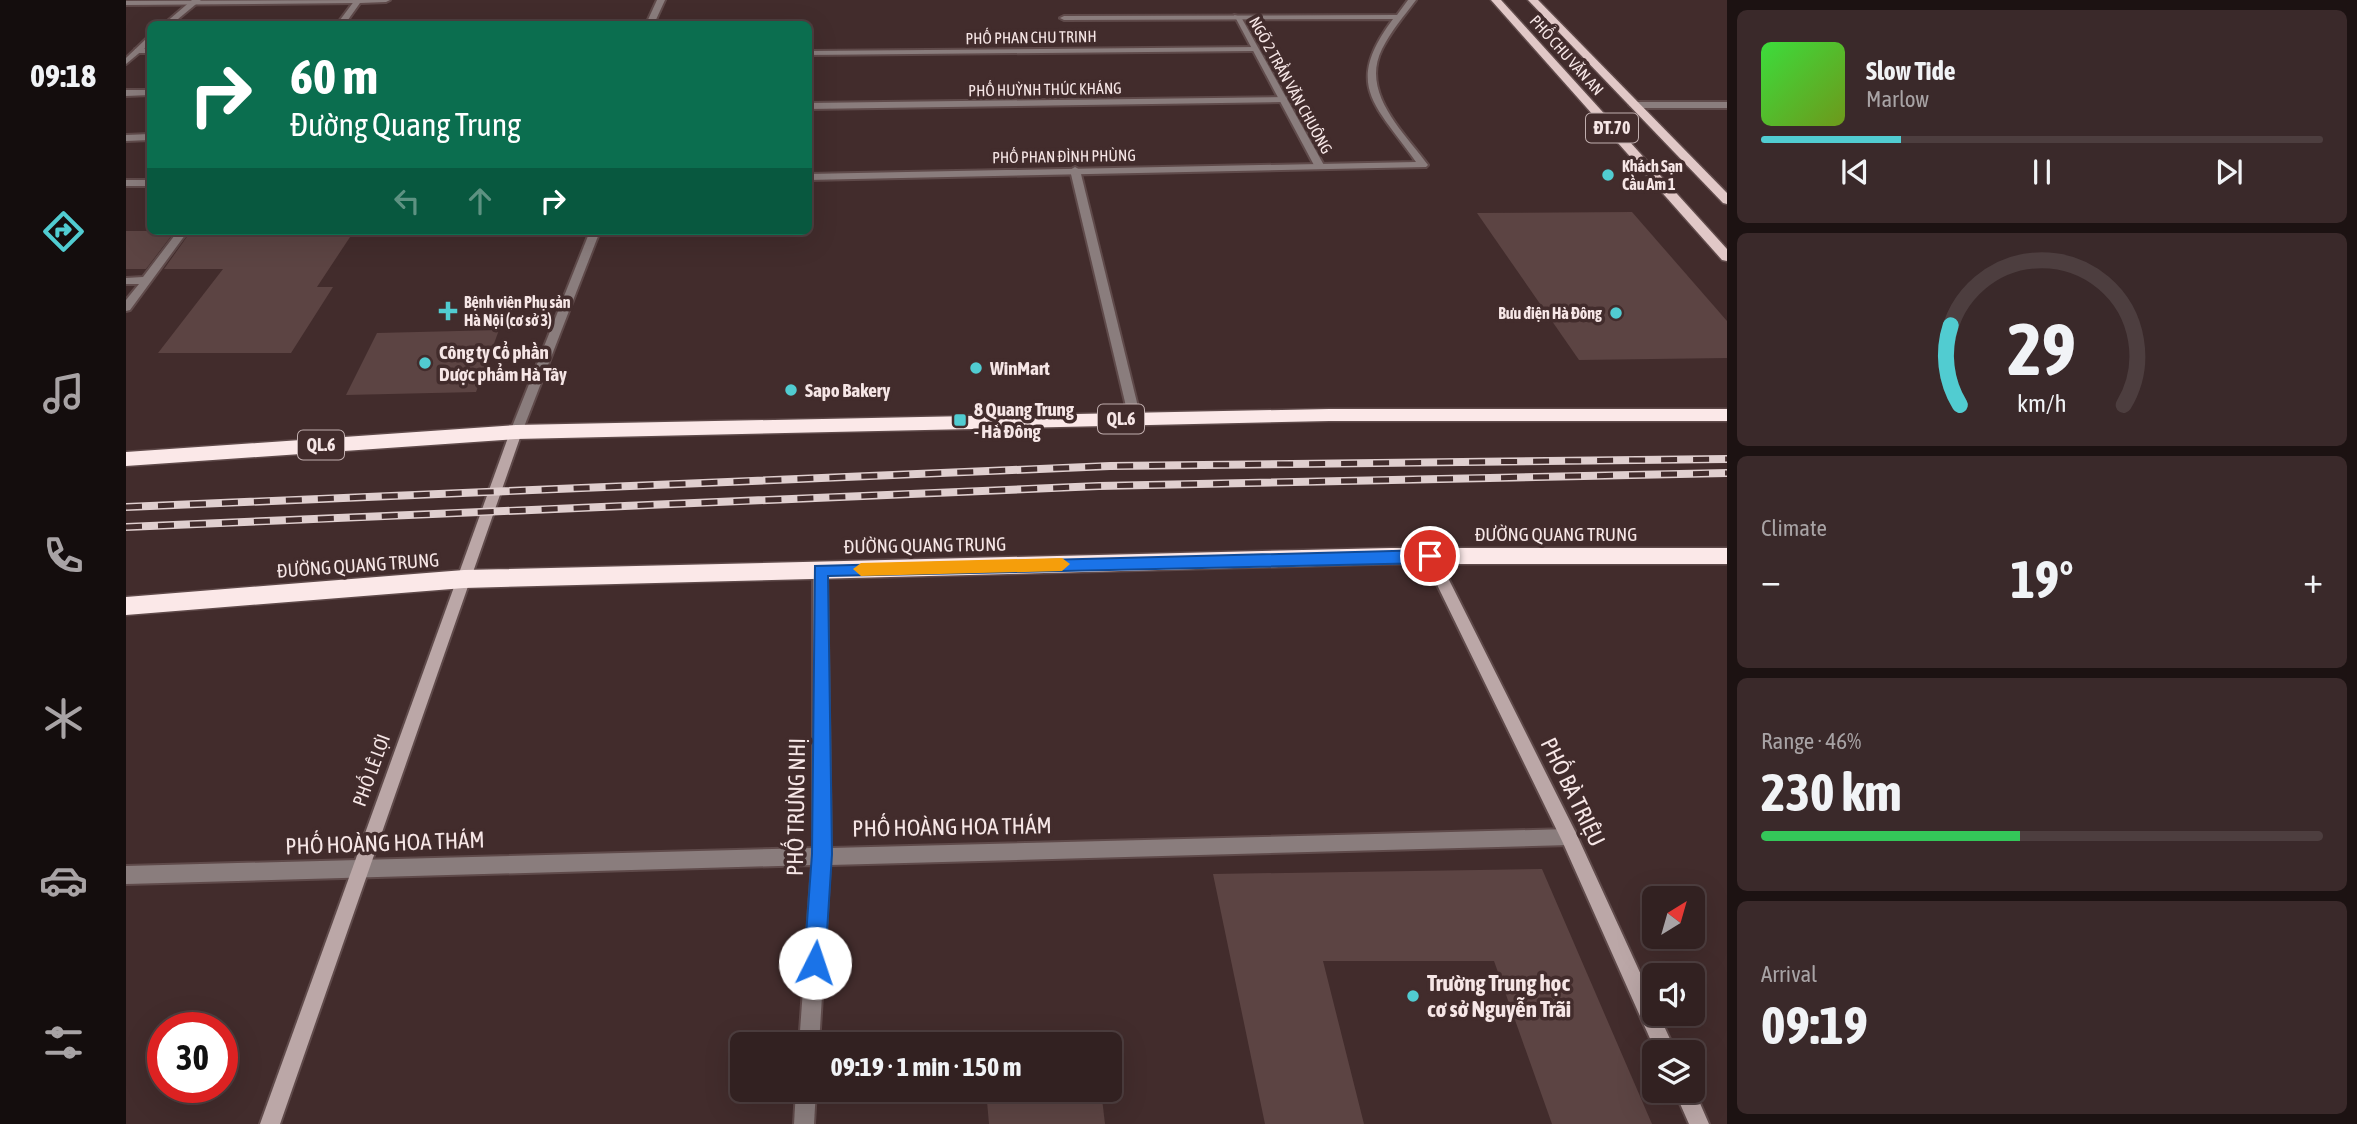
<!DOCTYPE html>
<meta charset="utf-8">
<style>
:root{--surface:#322121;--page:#3a292a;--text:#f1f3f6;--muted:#a8a3a5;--line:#4d3e3f;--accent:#51ccd1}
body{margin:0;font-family:"Asap Condensed",sans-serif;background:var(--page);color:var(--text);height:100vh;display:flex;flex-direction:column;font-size:26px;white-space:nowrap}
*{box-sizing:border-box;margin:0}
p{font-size:23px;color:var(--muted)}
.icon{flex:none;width:38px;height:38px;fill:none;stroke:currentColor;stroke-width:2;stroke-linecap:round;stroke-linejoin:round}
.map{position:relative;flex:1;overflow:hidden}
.drawer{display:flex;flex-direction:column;gap:10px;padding:10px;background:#1c1212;width:630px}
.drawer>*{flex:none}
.hud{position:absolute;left:21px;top:21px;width:665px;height:214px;border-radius:10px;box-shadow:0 7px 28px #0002,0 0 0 2px var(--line);background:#0b6e4f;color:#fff;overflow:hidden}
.needle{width:46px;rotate:37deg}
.fabs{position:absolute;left:1516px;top:886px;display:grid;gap:14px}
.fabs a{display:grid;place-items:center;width:63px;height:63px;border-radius:10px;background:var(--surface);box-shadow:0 7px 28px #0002,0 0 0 2px var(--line);font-size:35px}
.speed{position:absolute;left:21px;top:1012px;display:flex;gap:14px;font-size:35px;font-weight:700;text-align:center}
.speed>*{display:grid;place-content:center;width:91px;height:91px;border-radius:50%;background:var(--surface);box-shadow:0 7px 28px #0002,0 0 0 2px var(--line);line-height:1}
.speed .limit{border:10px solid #d22;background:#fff;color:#111}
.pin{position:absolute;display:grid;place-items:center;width:60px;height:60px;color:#fff;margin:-30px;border:4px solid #fff;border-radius:50%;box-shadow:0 2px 7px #0007}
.me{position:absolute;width:77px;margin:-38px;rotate:4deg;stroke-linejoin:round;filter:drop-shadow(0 0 5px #0008)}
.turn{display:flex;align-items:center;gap:24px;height:147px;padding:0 28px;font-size:32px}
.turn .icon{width:91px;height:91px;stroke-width:2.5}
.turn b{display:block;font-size:49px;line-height:60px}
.lanes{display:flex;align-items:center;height:66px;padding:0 28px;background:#0003;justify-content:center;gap:35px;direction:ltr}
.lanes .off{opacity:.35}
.big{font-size:52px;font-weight:700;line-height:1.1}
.drawer .tile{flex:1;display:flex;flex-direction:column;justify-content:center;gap:10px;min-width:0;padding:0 24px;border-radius:10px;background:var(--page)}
.drawer .dial{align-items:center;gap:0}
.dial svg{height:182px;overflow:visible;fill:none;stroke:var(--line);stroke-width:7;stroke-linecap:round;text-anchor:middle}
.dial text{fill:var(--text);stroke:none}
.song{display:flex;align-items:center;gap:21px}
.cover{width:84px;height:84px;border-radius:10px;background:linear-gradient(135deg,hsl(120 70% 55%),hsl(80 70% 35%))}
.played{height:7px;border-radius:4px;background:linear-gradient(90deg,var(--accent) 25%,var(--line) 25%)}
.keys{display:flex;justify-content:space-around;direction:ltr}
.heat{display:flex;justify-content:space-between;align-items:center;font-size:38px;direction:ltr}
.charge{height:10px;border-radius:5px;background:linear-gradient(90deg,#34c759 46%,var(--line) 0)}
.trip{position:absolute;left:604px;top:1032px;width:392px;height:70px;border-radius:10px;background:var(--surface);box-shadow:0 7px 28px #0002,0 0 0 2px var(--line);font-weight:700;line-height:70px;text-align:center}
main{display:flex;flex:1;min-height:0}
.tabs{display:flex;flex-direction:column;width:126px;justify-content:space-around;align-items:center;background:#140d0d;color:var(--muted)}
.tabs .icon{width:49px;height:49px}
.tabs .active{color:var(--accent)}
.tabs b{font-size:32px;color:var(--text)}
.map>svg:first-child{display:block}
.building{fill:#5c4443}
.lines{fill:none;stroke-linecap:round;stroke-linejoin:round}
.lane-casing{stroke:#5f4a4a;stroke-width:4}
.street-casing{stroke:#5f4a4a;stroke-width:4}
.secondary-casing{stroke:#5f4a4a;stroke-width:4}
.primary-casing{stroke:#5f4a4a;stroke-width:3}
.highway-casing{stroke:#5f4a4a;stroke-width:3}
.lane{fill:#8a7d7d;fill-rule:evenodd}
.street{fill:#8a7d7d;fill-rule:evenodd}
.secondary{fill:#bba7a7;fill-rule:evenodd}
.primary{fill:#e1c8c7;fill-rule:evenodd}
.highway{fill:#fbe8e8;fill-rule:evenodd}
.rail-casing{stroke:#e0cfcf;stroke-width:8}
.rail{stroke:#422c2c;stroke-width:5;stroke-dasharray:16;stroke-linecap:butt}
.route{fill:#1a73e8;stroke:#114b97;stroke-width:2}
.slow{fill:#f59e0b}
.poi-dot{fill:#51ccd1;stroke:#422c2c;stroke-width:2.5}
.labels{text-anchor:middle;stroke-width:7;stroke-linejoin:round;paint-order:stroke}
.far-street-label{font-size:16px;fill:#f6e6e6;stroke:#422c2c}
.far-poi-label{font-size:16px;font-weight:bold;fill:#f6e6e6;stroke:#422c2c;text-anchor:start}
.shield{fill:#422c2c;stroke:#c0aeae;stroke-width:2}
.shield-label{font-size:18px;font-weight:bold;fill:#f6e6e6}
.poi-label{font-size:19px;font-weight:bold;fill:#f6e6e6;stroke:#422c2c;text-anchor:start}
.street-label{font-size:19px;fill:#f6e6e6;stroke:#422c2c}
.near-street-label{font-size:23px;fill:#f6e6e6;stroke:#422c2c}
.near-poi-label{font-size:23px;font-weight:bold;fill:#f6e6e6;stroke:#422c2c;text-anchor:start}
</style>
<main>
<nav class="tabs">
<b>09:18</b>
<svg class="icon active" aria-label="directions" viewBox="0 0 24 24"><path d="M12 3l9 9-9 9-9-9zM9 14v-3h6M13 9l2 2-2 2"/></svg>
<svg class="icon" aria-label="music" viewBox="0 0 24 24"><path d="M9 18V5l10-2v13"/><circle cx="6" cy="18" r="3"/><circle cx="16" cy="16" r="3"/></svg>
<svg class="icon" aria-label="phone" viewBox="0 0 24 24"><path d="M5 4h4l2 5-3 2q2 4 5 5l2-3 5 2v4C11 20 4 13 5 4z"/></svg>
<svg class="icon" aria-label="climate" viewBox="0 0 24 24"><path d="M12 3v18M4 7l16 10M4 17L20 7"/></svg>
<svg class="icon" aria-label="car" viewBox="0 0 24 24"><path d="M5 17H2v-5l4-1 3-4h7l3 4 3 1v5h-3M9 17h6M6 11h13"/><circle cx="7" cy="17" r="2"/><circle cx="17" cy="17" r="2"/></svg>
<svg class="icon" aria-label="filters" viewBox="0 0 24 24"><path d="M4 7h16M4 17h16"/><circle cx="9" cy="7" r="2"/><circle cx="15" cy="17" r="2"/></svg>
</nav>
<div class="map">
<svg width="1601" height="1124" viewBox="0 0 1601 1124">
<rect width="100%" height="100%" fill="#422c2c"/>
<g class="building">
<polygon points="1506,212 1601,321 1601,358 1453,360 1351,213"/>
<polygon points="0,231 49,231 20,269 0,269"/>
<polygon points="65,231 228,231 191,287 207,287 165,353 32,353 97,269 38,269"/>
<polygon points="373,330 350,392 220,395 251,333"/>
<polygon points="1416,869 1526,1124 1426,1124 1368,961 1197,961 1238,1124 1139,1124 1087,874"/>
<polygon points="860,1090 975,1090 979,1124 863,1124"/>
</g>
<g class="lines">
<g class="lane-casing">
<g id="lane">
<polygon points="235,0 232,3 0,5 0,1"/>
<polygon points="1108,15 1115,17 1199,167 1197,169 1189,167"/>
<rect x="9" y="49" width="15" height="4"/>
<polygon points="1601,102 1601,108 1507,108 1503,105 1507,102"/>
<polygon points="24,134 24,140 0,141 0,135"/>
<polygon points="949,167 954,170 1015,419 1009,423 1003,419 944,170"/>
<rect x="0" y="180" width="24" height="6"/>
</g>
</g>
<g class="street-casing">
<g id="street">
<polygon points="66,0 75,0 46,24 38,24"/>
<polygon points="229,0 264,0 260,2 234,3 219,24 211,24"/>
<polygon points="531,0 539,0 528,24 520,24"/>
<path d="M 1282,0 L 1290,0 C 1278,16 1265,31 1256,49 C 1234,93 1278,132 1302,165 L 1300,167 L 682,180 L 682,174 L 1290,162 C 1250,105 1217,86 1267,19 L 938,20 L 934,18 L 938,16 L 1271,15 Z"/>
<polygon points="21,38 24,38 24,44 0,64 0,58"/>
<polygon points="1131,47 1131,51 1128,51 682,55 682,51"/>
<polygon points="0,90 24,90 24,95 0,96"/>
<polygon points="1160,97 1161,99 1157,102 682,109 682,103"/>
<polygon points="52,231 62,231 4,310 0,311 0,300 13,284 0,284 0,278 17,277"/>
<polygon points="464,231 474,231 396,432 390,436 386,435 384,432"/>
<polygon points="694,564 699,566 701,570 705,848 1443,829 1449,831 1452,837 1449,843 1443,845 704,865 693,1045 673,1045 686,865 0,884 0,866 687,848 687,570 689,566"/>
<polygon points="670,1090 690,1090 688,1124 668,1124"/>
</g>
</g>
<g class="secondary-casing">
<g id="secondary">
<polygon points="390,428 396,432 154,1124 134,1124 384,432"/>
<polygon points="1304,551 1309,552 1311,556 1449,831 1528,1003 1528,1013 1532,1013 1550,1052 1530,1052 1437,843 1297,556 1299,552"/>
<polygon points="1566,1085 1583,1124 1563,1124 1548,1090 1566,1090"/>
</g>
</g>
<g class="primary-casing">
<g id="primary">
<polygon points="1365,0 1375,0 1601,249 1601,261 1596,260"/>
<polygon points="1402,0 1412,0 1601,193 1601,204 1597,203"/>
</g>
</g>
<g class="highway-casing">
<g id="highway">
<polygon points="1203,409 1601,409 1601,421 1203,421 390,439 0,466 0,452 390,425"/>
<polygon points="1265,548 1601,548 1601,564 1265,564 338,588 0,615 0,597 338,570"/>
</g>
</g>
<use href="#lane" class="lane"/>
<use href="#street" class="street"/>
<use href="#secondary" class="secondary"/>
<use href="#primary" class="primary"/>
<use href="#highway" class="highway"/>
<g class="rail-casing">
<g id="rail">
<polyline points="0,507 984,466 1601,459"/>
<polyline points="0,527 973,486 1601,473"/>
</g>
</g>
<use href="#rail" class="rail"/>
</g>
<polygon class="route" points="1304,550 1312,556 1304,563 702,576 706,854 699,963 696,971 689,974 681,971 678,963 686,854 689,566"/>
<polygon class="slow" points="936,558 944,564 936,571 735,576 727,569 735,563"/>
<g class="poi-dot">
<circle cx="1482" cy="175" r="7"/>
<path d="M318.5 300.5h7v7h7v7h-7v7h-7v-7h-7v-7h7z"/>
<circle cx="1490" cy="313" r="7"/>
<circle cx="299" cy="363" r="7"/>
<circle cx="850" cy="368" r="7"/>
<circle cx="665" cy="390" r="7"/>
<rect x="827" y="413" width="14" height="14" rx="3.5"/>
<circle cx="1287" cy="996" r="7"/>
</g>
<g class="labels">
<g class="far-street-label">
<text transform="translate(905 37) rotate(-1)" y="6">PHỐ PHAN CHU TRINH</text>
<text transform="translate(1441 55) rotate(48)" y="6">PHỐ CHU VĂN AN</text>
<text transform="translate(1165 85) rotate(61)" y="6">NGÕ 2 TRẦN VĂN CHUÔNG</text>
<text transform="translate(919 89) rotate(-1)" y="6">PHỐ HUỲNH THÚC KHÁNG</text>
<text transform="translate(938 156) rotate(-1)" y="6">PHỐ PHAN ĐÌNH PHÙNG</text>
</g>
<g class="far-poi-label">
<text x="1496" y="172">Khách Sạn<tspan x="1496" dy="18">Cầu Am 1</tspan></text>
<text x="338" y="308">Bệnh viện Phụ sản<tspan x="338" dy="18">Hà Nội (cơ sở 3)</tspan></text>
<text x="1476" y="319" text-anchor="end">Bưu điện Hà Đông</text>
</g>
<g class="shield">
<rect x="1460" y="113.5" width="52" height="29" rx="5"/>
<rect x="972" y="404.5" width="46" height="29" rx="5"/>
<rect x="172" y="430.5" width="46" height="29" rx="5"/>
</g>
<g class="shield-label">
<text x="1486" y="134">ĐT.70</text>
<text x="995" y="425">QL.6</text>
<text x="195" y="451">QL.6</text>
</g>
<g class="poi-label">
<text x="313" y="359">Công ty Cổ phần<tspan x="313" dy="22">Dược phẩm Hà Tây</tspan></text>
<text x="864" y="375">WinMart</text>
<text x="679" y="397">Sapo Bakery</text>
<text x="848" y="416">8 Quang Trung<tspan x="848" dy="22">- Hà Đông</tspan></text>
</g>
<g class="street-label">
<text x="1430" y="541">ĐƯỜNG QUANG TRUNG</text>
<text transform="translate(799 545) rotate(-1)" y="7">ĐƯỜNG QUANG TRUNG</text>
<text transform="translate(232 565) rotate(-4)" y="7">ĐƯỜNG QUANG TRUNG</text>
<text transform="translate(245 770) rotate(-70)" y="7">PHỐ LÊ LỢI</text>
</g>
<g class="near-street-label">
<text transform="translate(1447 792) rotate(64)" y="8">PHỐ BÀ TRIỆU</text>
<text transform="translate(670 807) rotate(-89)" y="8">PHỐ TRƯNG NHỊ</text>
<text transform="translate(826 827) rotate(-1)" y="8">PHỐ HOÀNG HOA THÁM</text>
<text transform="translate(259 843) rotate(-2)" y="8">PHỐ HOÀNG HOA THÁM</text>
</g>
<g class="near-poi-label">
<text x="1301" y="991">Trường Trung học<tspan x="1301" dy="26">cơ sở Nguyễn Trãi</tspan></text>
</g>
</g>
</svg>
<div class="fabs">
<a><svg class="needle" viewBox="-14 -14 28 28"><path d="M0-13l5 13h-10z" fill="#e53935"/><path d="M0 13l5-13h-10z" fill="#a8a3a5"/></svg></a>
<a><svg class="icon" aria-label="sound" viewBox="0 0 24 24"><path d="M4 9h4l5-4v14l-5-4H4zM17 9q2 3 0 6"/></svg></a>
<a><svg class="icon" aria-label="layers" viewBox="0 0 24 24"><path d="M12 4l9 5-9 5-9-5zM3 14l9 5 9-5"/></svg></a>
</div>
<div class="speed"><div class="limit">30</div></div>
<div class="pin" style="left:1304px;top:556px;background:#d93025"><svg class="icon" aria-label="arrive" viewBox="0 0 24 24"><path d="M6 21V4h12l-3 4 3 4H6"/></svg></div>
<svg class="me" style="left:689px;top:963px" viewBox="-20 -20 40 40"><circle r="19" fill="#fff"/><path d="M0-13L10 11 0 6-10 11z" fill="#1a73e8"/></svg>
<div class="trip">09:19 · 1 min · 150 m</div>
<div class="hud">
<div class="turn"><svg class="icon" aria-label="right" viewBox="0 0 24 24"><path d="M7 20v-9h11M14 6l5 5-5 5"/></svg><div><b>60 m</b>Đường Quang Trung</div></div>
<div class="lanes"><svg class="icon off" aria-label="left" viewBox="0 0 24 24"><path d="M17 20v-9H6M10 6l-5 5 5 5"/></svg><svg class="icon off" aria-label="ahead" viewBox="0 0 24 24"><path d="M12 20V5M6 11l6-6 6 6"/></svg><svg class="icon" aria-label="right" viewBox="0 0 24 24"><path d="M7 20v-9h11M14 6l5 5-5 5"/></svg></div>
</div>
</div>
<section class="drawer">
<div class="tile">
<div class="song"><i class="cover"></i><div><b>Slow Tide</b><p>Marlow</p></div></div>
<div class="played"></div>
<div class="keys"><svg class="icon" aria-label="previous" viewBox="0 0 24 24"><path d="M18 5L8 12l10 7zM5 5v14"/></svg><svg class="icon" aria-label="pause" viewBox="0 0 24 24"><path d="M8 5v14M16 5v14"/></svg><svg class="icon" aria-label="next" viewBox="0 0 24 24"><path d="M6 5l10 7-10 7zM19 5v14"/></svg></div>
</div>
<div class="tile dial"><svg viewBox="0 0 100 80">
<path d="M14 69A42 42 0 1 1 86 69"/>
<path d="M14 69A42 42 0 0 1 10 34" stroke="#51ccd1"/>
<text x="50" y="56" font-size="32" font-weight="700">29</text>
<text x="50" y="72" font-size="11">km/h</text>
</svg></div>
<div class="tile"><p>Climate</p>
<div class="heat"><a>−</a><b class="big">19°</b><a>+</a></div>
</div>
<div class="tile"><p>Range · 46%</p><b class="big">230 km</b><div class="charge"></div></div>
<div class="tile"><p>Arrival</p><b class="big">09:19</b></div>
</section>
</main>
